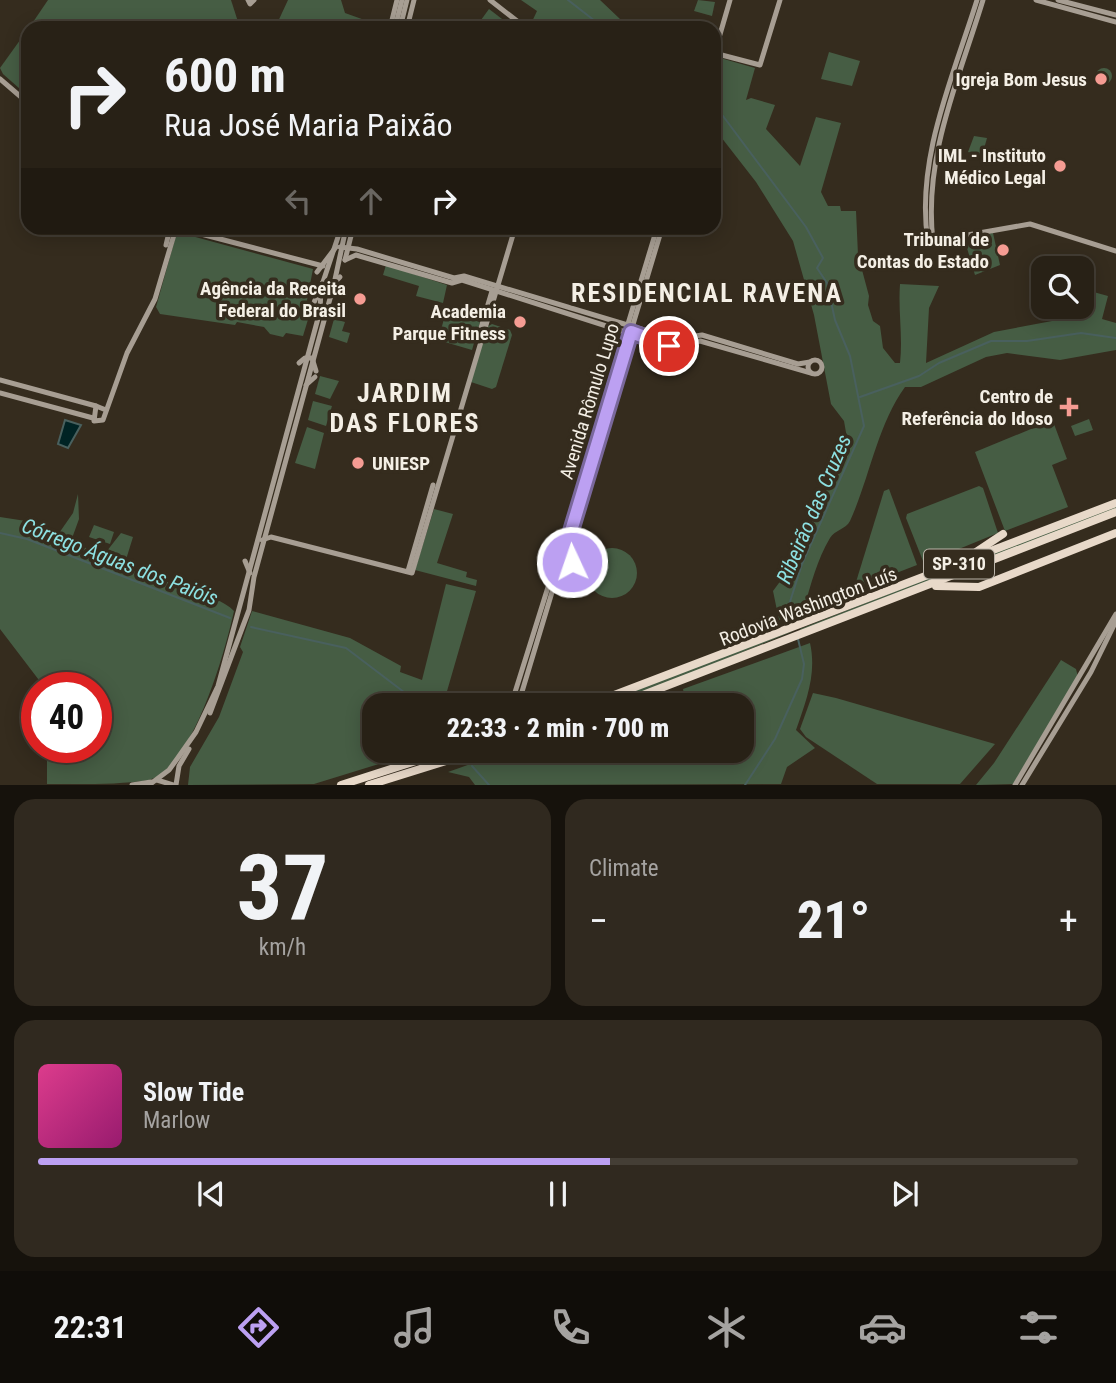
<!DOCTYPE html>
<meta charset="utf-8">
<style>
:root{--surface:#282116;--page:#30291f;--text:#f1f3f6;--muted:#a5a3a1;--line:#443e35;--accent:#bca0f2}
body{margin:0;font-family:"Roboto Condensed",sans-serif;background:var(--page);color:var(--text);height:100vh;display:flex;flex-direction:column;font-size:26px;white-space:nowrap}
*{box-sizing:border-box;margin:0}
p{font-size:23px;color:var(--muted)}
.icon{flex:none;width:38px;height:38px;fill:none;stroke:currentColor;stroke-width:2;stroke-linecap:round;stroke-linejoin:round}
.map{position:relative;height:785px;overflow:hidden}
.sheet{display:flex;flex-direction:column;gap:14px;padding:14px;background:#16120c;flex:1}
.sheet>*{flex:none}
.banner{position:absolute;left:21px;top:21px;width:700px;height:214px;border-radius:21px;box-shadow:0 4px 18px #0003,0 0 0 2px var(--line);background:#282116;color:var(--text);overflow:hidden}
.fabs{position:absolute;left:1031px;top:256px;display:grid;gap:14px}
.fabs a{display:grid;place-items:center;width:63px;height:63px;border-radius:14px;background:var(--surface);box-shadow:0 4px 18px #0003,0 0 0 2px var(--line);font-size:35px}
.speed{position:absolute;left:21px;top:672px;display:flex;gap:14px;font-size:35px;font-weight:700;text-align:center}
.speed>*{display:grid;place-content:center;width:91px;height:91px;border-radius:50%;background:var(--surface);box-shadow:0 4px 18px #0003,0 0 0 2px var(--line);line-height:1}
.speed .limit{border:10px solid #d22;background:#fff;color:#111}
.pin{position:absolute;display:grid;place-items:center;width:60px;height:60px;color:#fff;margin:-30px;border:4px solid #fff;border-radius:50%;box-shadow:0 2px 7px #0007}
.me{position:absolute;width:77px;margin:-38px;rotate:357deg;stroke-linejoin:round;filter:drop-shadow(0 0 5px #0008)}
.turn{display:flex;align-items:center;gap:24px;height:147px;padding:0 28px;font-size:32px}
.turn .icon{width:91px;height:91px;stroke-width:2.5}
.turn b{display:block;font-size:49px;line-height:60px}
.lanes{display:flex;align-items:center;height:66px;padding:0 28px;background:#0003;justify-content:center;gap:35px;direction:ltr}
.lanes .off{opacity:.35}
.big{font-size:52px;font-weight:800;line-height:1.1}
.sheet .card{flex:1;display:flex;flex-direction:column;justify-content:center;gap:10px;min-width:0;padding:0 24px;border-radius:21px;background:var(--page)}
.sheet .dial{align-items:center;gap:0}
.dial b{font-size:91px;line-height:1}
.song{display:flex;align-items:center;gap:21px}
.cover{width:84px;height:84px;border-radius:10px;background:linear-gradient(135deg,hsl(330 70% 55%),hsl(320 70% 35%))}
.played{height:7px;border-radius:4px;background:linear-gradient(90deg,var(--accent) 55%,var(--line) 55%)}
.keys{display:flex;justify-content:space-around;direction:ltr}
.heat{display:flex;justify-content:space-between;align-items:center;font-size:38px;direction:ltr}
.sheet .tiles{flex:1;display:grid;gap:14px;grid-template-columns:1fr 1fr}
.card:last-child{grid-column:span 2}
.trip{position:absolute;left:362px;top:693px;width:392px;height:70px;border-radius:21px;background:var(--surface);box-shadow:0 4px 18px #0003,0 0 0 2px var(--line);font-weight:800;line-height:70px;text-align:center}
.menu{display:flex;height:112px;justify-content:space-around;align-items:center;background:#100d09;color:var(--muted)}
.menu .icon{width:49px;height:49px}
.menu .current{color:var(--accent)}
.menu b{font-size:32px;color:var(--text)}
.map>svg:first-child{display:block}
.green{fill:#465d44}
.water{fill:#002324;stroke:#49605e;stroke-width:2}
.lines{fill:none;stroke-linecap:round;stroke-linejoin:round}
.stream{stroke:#49605e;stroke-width:2}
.secondary{stroke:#a79e93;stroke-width:5}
.highway{stroke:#e8d9c9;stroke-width:8}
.route-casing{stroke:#7a689d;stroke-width:18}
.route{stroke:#bca0f2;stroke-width:12}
.poi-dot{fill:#f59c93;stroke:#352c1e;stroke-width:2.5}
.labels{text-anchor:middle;stroke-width:7;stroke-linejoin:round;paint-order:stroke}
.shield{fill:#352c1e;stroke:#bbb4a9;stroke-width:2}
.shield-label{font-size:18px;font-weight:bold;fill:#f4efe5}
.poi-label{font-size:19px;font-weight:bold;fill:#f4efe5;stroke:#352c1e;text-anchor:end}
.street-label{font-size:19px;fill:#f4efe5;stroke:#352c1e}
.water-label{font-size:21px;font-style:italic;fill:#8de1e2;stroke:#352c1e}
.district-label{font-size:26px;font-weight:bold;letter-spacing:2px;fill:#f4efe5;stroke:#352c1e}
</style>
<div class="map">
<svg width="1116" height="785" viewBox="0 0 1116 785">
<rect width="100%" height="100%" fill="#352c1e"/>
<g class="green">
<polygon points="48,0 231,0 240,28 29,28"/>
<polygon points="288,0 341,0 345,13 387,28 275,28"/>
<polygon points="521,0 600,0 620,19 642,28 529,28 537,11"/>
<polygon points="698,0 715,2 712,16 694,11"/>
<polygon points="489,9 506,22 501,28 491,28 481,20"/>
<polygon points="28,29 28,96 3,74 0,68"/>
<polygon points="829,52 860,61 852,86 821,79"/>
<path d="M 717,57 L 755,68 L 746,100 L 751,98 L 775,105 L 766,129 L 800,166 L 816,117 L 841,123 L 821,192 L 828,206 L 840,206 L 841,211 L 856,211 L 858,255 L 869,296 L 868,305 L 873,321 L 880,326 L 883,348 L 895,363 L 900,363 C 903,336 898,312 900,284 L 939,286 L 929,308 L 926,363 L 994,332 L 1084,315 L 1090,291 L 1108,296 L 1102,319 L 1116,323 L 1116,350 L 1060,360 L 1007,353 L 986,357 L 921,387 L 905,387 C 877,426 870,477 850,521 C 846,529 835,530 830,538 C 817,560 811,584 804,608 L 779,620 L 773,591 L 790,568 L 848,444 L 844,421 L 831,404 L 814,315 L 793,241 L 756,182 L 714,128 L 714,62 Z"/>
<circle cx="1104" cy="76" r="8"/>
<polygon points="974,136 987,138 982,156 968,152"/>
<polygon points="177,232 313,269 307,300 310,313 303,336 286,333 283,337 270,334 264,327 237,322 235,325 160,314 156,307"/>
<polygon points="993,233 1000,265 975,275 964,238"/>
<polygon points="386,265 447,285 443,303 416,296 419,286 383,275"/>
<polygon points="446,312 480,322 472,350 438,340"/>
<polygon points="334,319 345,322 342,331 350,333 347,343 329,337"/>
<polygon points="492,324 510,330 512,335 496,387 492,389 471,382 487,327"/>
<polygon points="320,376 339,381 330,399 315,394"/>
<polygon points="313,401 332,406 326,426 308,420"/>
<polygon points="1089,419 1093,430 1075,436 1071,426"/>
<polygon points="1054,424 1067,459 1052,465 1068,507 1005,531 975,452 1031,429"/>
<polygon points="307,427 324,433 315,469 295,463"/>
<polygon points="979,486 983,488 998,533 927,562 923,561 906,518 907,514"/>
<polygon points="889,489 917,565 860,587 856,582 884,491"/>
<path d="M 78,494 L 79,519 L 71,541 L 103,556 L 121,533 L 133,537 L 124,566 C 152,581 215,591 234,611 C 225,652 193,767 149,780 C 118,785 80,784 47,784 L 47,747 L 96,747 L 96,688 L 45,688 L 0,629 L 0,517 L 26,521 L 41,534 L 57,536 L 73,513 Z"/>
<polygon points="1116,504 1116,510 801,632 800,629"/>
<polygon points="434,509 453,514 437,563 467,572 466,577 477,580 476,586 415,570"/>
<polygon points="94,525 114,532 110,544 89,537"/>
<circle cx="560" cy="556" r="11"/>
<circle cx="612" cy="573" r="25"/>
<polygon points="446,584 476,591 443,705 374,705 374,751 421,751 314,784 188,785 190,767 219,717 243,652 240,647 252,611 350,638 401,666 400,672 422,680"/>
<polygon points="794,631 613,705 593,705 787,633"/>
<path d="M 810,643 C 817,674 806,701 796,730 L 815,748 L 787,767 L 781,784 L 475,785 L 469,777 L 448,772 L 507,751 L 628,751 L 629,764 L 693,762 L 692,751 L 742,751 L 742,705 L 686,705 L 683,689 Z"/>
<polygon points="1061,660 1076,669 1078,677 1013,784 976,785 994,763"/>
<polygon points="813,693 836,698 995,744 960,784 877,784 806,737 800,729"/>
</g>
<polygon class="water" points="65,420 81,425 68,448 58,444"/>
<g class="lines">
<g class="stream">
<polyline points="568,0 604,28"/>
<polyline points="714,104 806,227 823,258 817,268 827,283 835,320 850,356 864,426 802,564 788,608 792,624"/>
<polyline points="860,397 919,376 939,363 991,341 1027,341 1081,333 1116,338"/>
<polyline points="0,533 27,539 230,618"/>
<polyline points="251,627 346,648 421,705"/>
<polyline points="472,766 489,785"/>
<polyline points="745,785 775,739 802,679 804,664 798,639"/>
</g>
<g class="secondary">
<polyline points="248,0 250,4 254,0"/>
<polyline points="490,0 526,28"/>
<path d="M 977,0 C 953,77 915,160 928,242 L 1030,224 L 1116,251"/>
<polyline points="1036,0 1116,22"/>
<polyline points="1058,0 1116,15"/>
<polyline points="390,28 397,0"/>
<polyline points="395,28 402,0"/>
<polyline points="400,28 407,0"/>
<polyline points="407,28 414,0"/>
<polyline points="714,53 760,65 780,0"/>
<polyline points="714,55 730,0"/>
<polyline points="0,79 28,103"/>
<polyline points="178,228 323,266"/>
<path d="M 933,241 C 923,157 959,79 983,0"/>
<polyline points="166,245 170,228"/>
<polyline points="340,247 357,249 454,278 464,276 671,338"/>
<polyline points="345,260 356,255 452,283 462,280 669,346"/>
<polyline points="345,260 353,228"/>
<polyline points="317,272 336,247"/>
<polyline points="322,283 331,286 340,277"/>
<polyline points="312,307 319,291"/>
<circle cx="676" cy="343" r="8"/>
<polyline points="478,338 492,291"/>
<polyline points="682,338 702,335 798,364 810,362"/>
<polyline points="684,345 700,341 811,373"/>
<circle cx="815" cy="367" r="7"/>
<polyline points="299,363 305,358 312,358 316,371"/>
<polyline points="0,380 96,406"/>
<polyline points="306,385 315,377"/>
<polyline points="0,393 93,418"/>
<polyline points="106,410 96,406 94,421 103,420 127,353 155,299 176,228"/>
<polyline points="262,540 271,537 412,573 515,228"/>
<polyline points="562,542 657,228"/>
<circle cx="560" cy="556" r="13"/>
<polyline points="567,544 662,228"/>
<polyline points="245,561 250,573"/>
<polyline points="408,571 433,485"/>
<polyline points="511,705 554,568"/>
<polyline points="518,705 559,569"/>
<polyline points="210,713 249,610 254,577 334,284 346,228"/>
<polyline points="157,780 173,785"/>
<polyline points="132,785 151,782"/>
<polyline points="149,785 169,770 177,759 196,732 218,686 320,311 321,288 341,228"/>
<polyline points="176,785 179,766 189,749"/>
<polyline points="1015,785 1116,614"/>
<polyline points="1022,785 1091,672 1116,621"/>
</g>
<g class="highway">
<polyline points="970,556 1003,534"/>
<polyline points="936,586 979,587 1116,533"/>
<polyline points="588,705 1116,503"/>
<polyline points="617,705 1116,512"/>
<polyline points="341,785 447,751"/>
<polyline points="369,785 478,751"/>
</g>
</g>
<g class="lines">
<g class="route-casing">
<polyline id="route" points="572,562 573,553 568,541 631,332 669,346"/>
</g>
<use href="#route" class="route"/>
</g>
<g class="poi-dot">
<circle cx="1101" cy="79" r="7"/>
<circle cx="1060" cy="166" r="7"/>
<circle cx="1003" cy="250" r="7"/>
<circle cx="360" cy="299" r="7"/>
<circle cx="520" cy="322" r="7"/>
<path d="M1065.5 396.5h7v7h7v7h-7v7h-7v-7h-7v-7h7z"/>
<circle cx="358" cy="463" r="7"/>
</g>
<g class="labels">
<rect class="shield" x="924" y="549.5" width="70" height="29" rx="5"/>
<g class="shield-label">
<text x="959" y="570">SP-310</text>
</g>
<g class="poi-label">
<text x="1087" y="86">Igreja Bom Jesus</text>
<text x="1046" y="162">IML - Instituto<tspan x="1046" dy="22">Médico Legal</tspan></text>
<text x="989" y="246">Tribunal de<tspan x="989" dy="22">Contas do Estado</tspan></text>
<text x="346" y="295">Agência da Receita<tspan x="346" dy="22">Federal do Brasil</tspan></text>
<text x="506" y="318">Academia<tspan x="506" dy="22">Parque Fitness</tspan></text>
<text x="1053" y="403">Centro de<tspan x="1053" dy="22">Referência do Idoso</tspan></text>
<text x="372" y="470" text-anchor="start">UNIESP</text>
</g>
<g class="street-label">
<text transform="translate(589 401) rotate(-73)" y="7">Avenida Rômulo Lupo</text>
<text transform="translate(808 606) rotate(-21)" y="7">Rodovia Washington Luís</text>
</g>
<g class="water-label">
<text transform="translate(814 509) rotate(-67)" y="7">Ribeirão das Cruzes</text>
<text transform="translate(120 562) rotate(21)" y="7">Córrego Águas dos Paióis</text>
</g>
<g class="district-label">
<text x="707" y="302">RESIDENCIAL RAVENA</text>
<text x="405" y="402">JARDIM<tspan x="405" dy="30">DAS FLORES</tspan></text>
</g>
</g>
</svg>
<div class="fabs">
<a><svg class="icon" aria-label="search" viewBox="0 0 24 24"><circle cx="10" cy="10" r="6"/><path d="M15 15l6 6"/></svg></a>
</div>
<div class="speed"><div class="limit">40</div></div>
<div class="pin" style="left:669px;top:346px;background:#d93025"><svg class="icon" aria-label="arrive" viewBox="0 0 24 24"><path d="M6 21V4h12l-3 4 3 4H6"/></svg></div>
<svg class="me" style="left:572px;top:562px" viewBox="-20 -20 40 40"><circle r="17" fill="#bca0f2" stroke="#fff" stroke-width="3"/><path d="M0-11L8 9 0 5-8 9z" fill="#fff"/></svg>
<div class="trip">22:33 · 2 min · 700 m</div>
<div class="banner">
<div class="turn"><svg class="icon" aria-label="right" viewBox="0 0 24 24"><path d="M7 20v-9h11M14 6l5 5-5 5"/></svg><div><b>600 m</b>Rua José Maria Paixão</div></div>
<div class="lanes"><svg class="icon off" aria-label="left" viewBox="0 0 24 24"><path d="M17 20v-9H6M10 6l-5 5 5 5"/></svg><svg class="icon off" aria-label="ahead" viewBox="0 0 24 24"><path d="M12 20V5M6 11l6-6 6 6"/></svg><svg class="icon" aria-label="right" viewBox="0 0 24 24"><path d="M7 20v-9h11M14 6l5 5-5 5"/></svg></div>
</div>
</div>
<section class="sheet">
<div class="tiles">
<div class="card dial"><b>37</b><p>km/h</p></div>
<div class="card"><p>Climate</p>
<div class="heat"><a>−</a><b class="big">21°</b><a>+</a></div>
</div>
<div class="card">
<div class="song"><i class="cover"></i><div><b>Slow Tide</b><p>Marlow</p></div></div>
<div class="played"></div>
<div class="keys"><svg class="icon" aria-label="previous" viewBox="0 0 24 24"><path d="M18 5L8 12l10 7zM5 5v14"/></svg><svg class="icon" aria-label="pause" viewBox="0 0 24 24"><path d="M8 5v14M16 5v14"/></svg><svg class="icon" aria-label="next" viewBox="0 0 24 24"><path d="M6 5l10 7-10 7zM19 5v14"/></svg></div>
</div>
</div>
</section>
<nav class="menu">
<b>22:31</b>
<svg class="icon current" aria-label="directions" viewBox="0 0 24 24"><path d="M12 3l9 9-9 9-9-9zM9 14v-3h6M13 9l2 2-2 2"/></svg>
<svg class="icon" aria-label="music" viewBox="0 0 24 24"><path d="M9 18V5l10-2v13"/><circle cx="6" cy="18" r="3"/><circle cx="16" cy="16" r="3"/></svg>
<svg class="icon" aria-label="phone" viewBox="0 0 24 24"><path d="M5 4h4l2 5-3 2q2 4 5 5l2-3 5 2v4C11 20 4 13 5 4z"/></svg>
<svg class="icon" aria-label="climate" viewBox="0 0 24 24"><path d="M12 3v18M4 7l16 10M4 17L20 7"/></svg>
<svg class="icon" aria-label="car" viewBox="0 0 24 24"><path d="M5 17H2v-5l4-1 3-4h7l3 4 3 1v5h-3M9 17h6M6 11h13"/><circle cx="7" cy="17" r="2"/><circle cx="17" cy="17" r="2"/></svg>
<svg class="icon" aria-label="filters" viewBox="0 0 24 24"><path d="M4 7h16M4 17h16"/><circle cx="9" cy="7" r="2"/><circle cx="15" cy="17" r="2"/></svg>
</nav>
